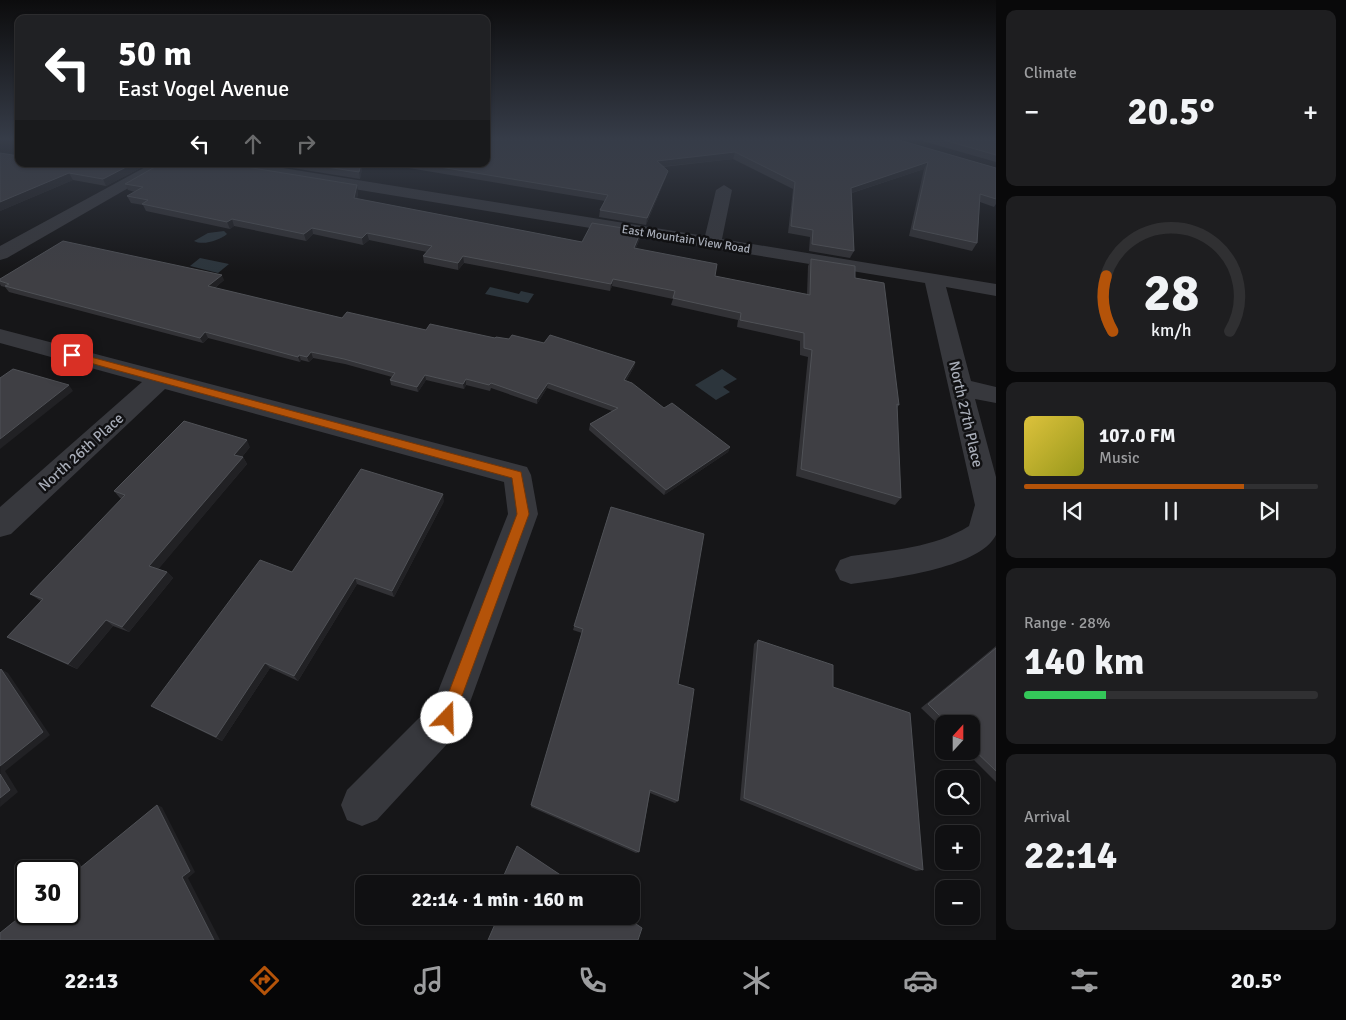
<!DOCTYPE html>
<meta charset="utf-8">
<style>
:root{--surface:#101012;--page:#1e1e20;--text:#f1f3f6;--muted:#9c9d9f;--line:#303032;--accent:#b45309}
body{margin:0;font-family:Signika,sans-serif;background:var(--page);color:var(--text);height:100vh;display:flex;flex-direction:column;font-size:19px;white-space:nowrap}
*{box-sizing:border-box;margin:0}
p{font-size:16px;color:var(--muted)}
.icon{flex:none;width:28px;height:28px;fill:none;stroke:currentColor;stroke-width:2;stroke-linecap:round;stroke-linejoin:round}
.map{position:relative;flex:1;overflow:hidden}
.sheet{display:flex;flex-direction:column;gap:10px;padding:10px;background:#09090a;width:350px}
.sheet>*{flex:none}
.hud{position:absolute;left:15px;top:15px;width:475px;height:152px;border-radius:10px;box-shadow:0 1px 4px #0004,0 0 0 1px var(--line);background:#202124;color:#fff;overflow:hidden}
.needle{width:32px;rotate:21deg}
.controls{position:absolute;left:935px;top:715px;display:grid;gap:10px}
.controls a{display:grid;place-items:center;width:45px;height:45px;border-radius:10px;background:var(--surface);box-shadow:0 1px 4px #0004,0 0 0 1px var(--line);font-size:25px}
.speed{position:absolute;left:15px;top:860px;display:flex;gap:10px;font-size:25px;font-weight:700;text-align:center}
.speed>*{display:grid;place-content:center;width:65px;height:65px;border-radius:50%;background:var(--surface);box-shadow:0 1px 4px #0004,0 0 0 1px var(--line);line-height:1}
.speed .limit{border:2px solid #111;border-radius:8px;background:#fff;color:#111}
.pin{position:absolute;display:grid;place-items:center;width:42px;height:42px;color:#fff;margin:-21px;border-radius:10px;box-shadow:0 2px 8px #0006}
.me{position:absolute;width:55px;margin:-28px;rotate:21deg;stroke-linejoin:round;filter:drop-shadow(0 0 4px #0008)}
.turn{display:flex;align-items:center;gap:18px;height:105px;padding:0 20px;font-size:22px}
.turn .icon{width:65px;height:65px;stroke-width:2.5}
.turn b{display:block;font-size:35px;line-height:42px}
.lanes{display:flex;align-items:center;height:48px;padding:0 20px;background:#0003;justify-content:center;gap:25px;direction:ltr}
.lanes .off{opacity:.35}
.big{font-size:38px;font-weight:700;line-height:1.1}
.sheet .tile{flex:1;display:flex;flex-direction:column;justify-content:center;gap:8px;min-width:0;padding:0 18px;border-radius:10px;background:var(--page)}
.sheet .dial{align-items:center;gap:0}
.dial svg{height:130px;overflow:visible;fill:none;stroke:var(--line);stroke-width:7;stroke-linecap:round;text-anchor:middle}
.dial text{fill:var(--text);stroke:none}
.song{display:flex;align-items:center;gap:15px}
.cover{width:60px;height:60px;border-radius:8px;background:linear-gradient(135deg,hsl(50 70% 55%),hsl(60 70% 35%))}
.played{height:5px;border-radius:2px;background:linear-gradient(90deg,var(--accent) 75%,var(--line) 75%)}
.keys{display:flex;justify-content:space-around;direction:ltr}
.heat{display:flex;justify-content:space-between;align-items:center;font-size:28px;direction:ltr}
.charge{height:8px;border-radius:4px;background:linear-gradient(90deg,#34c759 28%,var(--line) 0)}
.trip{position:absolute;left:355px;top:875px;width:285px;height:50px;border-radius:10px;background:var(--surface);box-shadow:0 1px 4px #0004,0 0 0 1px var(--line);font-weight:700;line-height:50px;text-align:center}
.menu{display:flex;height:80px;justify-content:space-around;align-items:center;background:#060607;color:var(--muted)}
.menu .icon{width:35px;height:35px}
.menu .active{color:var(--accent)}
.menu b{font-size:22px;color:var(--text)}
main{display:flex;flex:1;min-height:0}
.map>svg:first-child{display:block}
.water{fill:#2c353c}
.lines{fill:none;stroke-linecap:round;stroke-linejoin:round}
.minor{fill:#37383d;fill-rule:evenodd}
.tertiary{fill:#37383d;fill-rule:evenodd}
.wall{fill:#323236}
.shaded-wall{fill:#212124}
.building{fill:#3f3f44;stroke:#4f5156}
.route{fill:#b45309;stroke:#753606}
.labels{text-anchor:middle;stroke-width:5;stroke-linejoin:round;paint-order:stroke}
.far-street-label{font-size:12px;fill:#a8adb8;stroke:#111113}
.street-label{font-size:15px;fill:#a8adb8;stroke:#111113}
</style>
<main>
<div class="map">
<svg width="996" height="940" viewBox="0 0 996 940">
<rect width="100%" height="100%" fill="#161618"/>
<g class="water">
<path d="M 224,231 L 227,234 C 220,240 203,246 194,241 L 208,233 Z"/>
<polygon points="200,258 229,264 218,273 190,266"/>
<polygon points="490,287 519,294 521,291 534,294 528,303 485,294"/>
<polygon points="722,369 737,379 723,387 730,392 716,400 695,385"/>
</g>
<g class="lines">
<g class="minor">
<path d="M 224,164 L 258,164 L 705,236 L 716,190 L 724,185 L 732,190 L 722,239 L 996,284 L 996,296 L 946,287 L 971,381 L 996,387 L 996,403 L 975,399 L 996,477 L 996,535 C 979,569 886,579 851,584 L 840,580 L 835,570 L 840,560 L 851,556 C 892,550 934,548 969,526 L 975,505 L 925,283 L 232,169 Z"/>
<polygon points="0,329 527,467 531,475 538,514 460,730 377,820 362,826 347,820 341,805 347,790 433,704 508,514 504,482 165,389 11,534 0,537 0,507 142,382 0,343"/>
</g>
<polygon class="tertiary" points="151,164 170,164 7,258 0,260 0,246"/>
</g>
<g class="wall">
<polygon points="899,140 996,168 996,204 994,207 980,202 977,243 972,251 909,236 924,169 852,193 854,251 850,258 809,251 810,237 788,233 793,189 733,159 663,167 666,177 646,225 599,217 600,210 605,201 385,164 486,164"/>
<polygon points="919,140 996,140 996,162"/>
<polygon points="0,153 19,164 148,164 106,186 73,180 0,211"/>
<polygon points="268,164 363,164 360,179"/>
<polygon points="125,184 358,192 357,199 582,242 641,231 640,238 636,248 715,276 807,294 808,266 811,259 855,278 899,405 897,408 901,498 895,505 796,476 808,357 800,355 800,341 737,327 738,320 671,305 673,299 612,286 610,291 464,263 458,270 424,263 423,256 427,252 369,240 363,245 313,234 306,241 234,226 230,229 146,211 143,205 131,203 127,196 135,192 128,190"/>
<polygon points="0,279 224,280 215,288 342,318 426,330 495,338 544,343 635,362 634,367 626,381 664,408 730,447 728,452 664,495 589,430 590,424 612,411 547,388 537,404 491,388 490,391 466,385 464,389 426,380 418,392 391,385 390,380 392,377 345,364 313,358 309,362 301,360 300,362 208,338 203,343 9,292 5,287 1,286 0,284"/>
<polygon points="250,447 242,457 243,457 247,464 158,569 167,572 173,578 129,632 113,626 77,669 17,642 7,637 41,601 30,594 122,499 120,498 114,491"/>
<polygon points="444,501 394,597 357,584 298,681 270,668 222,741 158,710 151,706 292,572"/>
<polygon points="611,507 678,801 675,803 650,793 639,852 636,853 531,807 582,633 573,630"/>
<polygon points="758,640 923,870 916,871 740,800 754,644"/>
<polygon points="996,646 996,782 965,751 971,751 971,724 944,724 944,730 921,708"/>
</g>
<g class="shaded-wall">
<polygon points="735,152 733,159 656,167 657,161"/>
<polygon points="928,162 924,169 848,194 851,188"/>
<polygon points="132,164 148,164 106,186 103,179"/>
<polygon points="361,164 363,164 360,179 359,172"/>
<polygon points="668,171 666,177 646,225 647,218"/>
<polygon points="69,173 73,180 0,211 0,202"/>
<polygon points="357,185 358,192 355,205 354,198"/>
<polygon points="232,219 234,226 230,229 227,222"/>
<polygon points="312,228 313,234 306,241 304,234"/>
<polygon points="641,231 640,238 633,255 634,248"/>
<polygon points="367,233 369,240 363,245 362,238"/>
<polygon points="463,256 464,263 458,270 458,263"/>
<polygon points="222,275 224,280 211,291 208,286"/>
<polygon points="613,279 612,286 610,291 611,284"/>
<polygon points="205,332 208,338 203,343 200,338"/>
<polygon points="311,352 313,358 309,362 307,357"/>
<polygon points="299,355 301,360 300,362 298,357"/>
<polygon points="635,362 634,367 623,386 624,380"/>
<polygon points="425,375 426,380 418,392 417,387"/>
<polygon points="466,379 466,385 464,389 463,384"/>
<polygon points="548,383 547,388 537,404 537,399"/>
<polygon points="69,385 73,391 0,449 0,439"/>
<polygon points="247,440 250,447 238,462 234,455"/>
<polygon points="730,447 728,452 664,495 666,490"/>
<polygon points="243,457 247,464 156,572 149,566"/>
<polygon points="443,494 444,501 394,597 392,591"/>
<polygon points="167,572 173,578 129,632 122,627"/>
<polygon points="355,578 357,584 298,681 294,676"/>
<polygon points="106,620 113,626 77,669 68,664"/>
<polygon points="265,663 270,668 222,741 216,737"/>
<polygon points="1,669 8,673 50,735 5,771 18,792 0,807"/>
<polygon points="157,805 162,807 195,872 188,878 220,940 214,940 182,877"/>
</g>
<g class="building">
<polygon points="486,140 899,140 996,168 996,199 980,194 977,243 913,229 928,162 851,188 854,251 812,244 813,230 791,226 795,182 735,152 657,161 668,171 647,218 600,210 608,195 422,164 486,164"/>
<polygon points="944,140 996,140 996,155"/>
<polygon points="0,153 19,156 19,164 132,164 103,179 69,173 0,202"/>
<polygon points="160,164 228,164 357,185 354,198 582,242 592,223 641,231 634,248 717,264 715,276 810,295 811,259 855,266 855,278 884,283 899,405 897,404 901,498 801,469 812,350 804,348 804,333 740,320 741,313 673,298 675,291 613,279 611,284 463,256 458,263 423,256 432,246 367,233 362,238 312,228 304,234 232,219 227,222 142,204 148,200 127,196 143,187 125,184"/>
<polygon points="307,164 361,164 359,172"/>
<polygon points="63,241 222,275 208,286 342,318 347,312 426,330 430,324 495,338 496,337 509,339 512,335 544,343 550,335 635,362 624,380 632,383 664,408 672,403 730,447 666,490 590,424 618,408 548,383 537,399 491,383 489,385 466,379 463,384 425,375 417,387 390,380 395,373 344,359 311,352 307,357 299,355 298,357 205,332 200,338 5,286 9,284 0,281 0,279"/>
<polygon points="13,369 69,385 0,439 0,378"/>
<polygon points="184,421 247,440 234,455 243,457 149,566 167,572 122,627 106,620 68,664 7,637 43,599 30,594 125,495 114,491"/>
<polygon points="361,469 443,494 392,591 355,578 294,676 265,663 216,737 151,706 260,560 292,572"/>
<polygon points="611,507 704,534 678,684 694,689 678,801 650,790 639,852 531,805 583,629 574,626"/>
<polygon points="758,640 833,665 833,687 910,713 923,870 744,798"/>
<polygon points="996,648 996,771 971,747 971,724 948,724 928,704"/>
<polygon points="1,669 43,732 0,766 0,670"/>
<polygon points="0,774 10,790 0,798"/>
<polygon points="157,805 190,871 182,877 214,940 0,940 0,933 26,912 26,914 69,914 69,877"/>
<polygon points="517,846 574,884 500,884"/>
<polygon points="486,916 624,916 642,928 638,940 488,940 495,924 485,917"/>
</g>
<linearGradient id="sky" x2="0" y2="1"><stop stop-color="#0c0c0d"/><stop offset="0.51" stop-color="#363c48"/><stop offset="1" stop-color="#363c48" stop-opacity="0"/></linearGradient>
<rect width="996" height="272" fill="url(#sky)"/>
<polygon class="route" points="72,352 521,472 529,514 452,723 447,725 441,723 439,718 517,514 512,478 68,357 67,355"/>
<g class="labels">
<g class="far-street-label">
<text transform="translate(686 239) rotate(9)" y="4">East Mountain View Road</text>
</g>
<g class="street-label">
<text transform="translate(966 414) rotate(77)" y="5">North 27th Place</text>
<text transform="translate(81 452) rotate(-42)" y="5">North 26th Place</text>
</g>
</g>
</svg>
<div class="controls">
<a><svg class="needle" viewBox="-14 -14 28 28"><path d="M0-13l5 13h-10z" fill="#e53935"/><path d="M0 13l5-13h-10z" fill="#9c9d9f"/></svg></a>
<a><svg class="icon" aria-label="search" viewBox="0 0 24 24"><circle cx="10" cy="10" r="6"/><path d="M15 15l6 6"/></svg></a>
<a>+</a>
<a>−</a>
</div>
<div class="speed"><div class="limit">30</div></div>
<div class="pin" style="left:72px;top:355px;background:#d93025"><svg class="icon" aria-label="arrive" viewBox="0 0 24 24"><path d="M6 21V4h12l-3 4 3 4H6"/></svg></div>
<svg class="me" style="left:447px;top:718px" viewBox="-20 -20 40 40"><circle r="19" fill="#fff"/><path d="M0-13L10 11 0 6-10 11z" fill="#b45309"/></svg>
<div class="trip">22:14 · 1 min · 160 m</div>
<div class="hud">
<div class="turn"><svg class="icon" aria-label="left" viewBox="0 0 24 24"><path d="M17 20v-9H6M10 6l-5 5 5 5"/></svg><div><b>50 m</b>East Vogel Avenue</div></div>
<div class="lanes"><svg class="icon" aria-label="left" viewBox="0 0 24 24"><path d="M17 20v-9H6M10 6l-5 5 5 5"/></svg><svg class="icon off" aria-label="ahead" viewBox="0 0 24 24"><path d="M12 20V5M6 11l6-6 6 6"/></svg><svg class="icon off" aria-label="right" viewBox="0 0 24 24"><path d="M7 20v-9h11M14 6l5 5-5 5"/></svg></div>
</div>
</div>
<section class="sheet">
<div class="tile"><p>Climate</p>
<div class="heat"><a>−</a><b class="big">20.5°</b><a>+</a></div>
</div>
<div class="tile dial"><svg viewBox="0 0 100 80">
<path d="M14 69A42 42 0 1 1 86 69"/>
<path d="M14 69A42 42 0 0 1 10 35" stroke="#b45309"/>
<text x="50" y="56" font-size="32" font-weight="700">28</text>
<text x="50" y="72" font-size="11">km/h</text>
</svg></div>
<div class="tile">
<div class="song"><i class="cover"></i><div><b>107.0 FM</b><p>Music</p></div></div>
<div class="played"></div>
<div class="keys"><svg class="icon" aria-label="previous" viewBox="0 0 24 24"><path d="M18 5L8 12l10 7zM5 5v14"/></svg><svg class="icon" aria-label="pause" viewBox="0 0 24 24"><path d="M8 5v14M16 5v14"/></svg><svg class="icon" aria-label="next" viewBox="0 0 24 24"><path d="M6 5l10 7-10 7zM19 5v14"/></svg></div>
</div>
<div class="tile"><p>Range · 28%</p><b class="big">140 km</b><div class="charge"></div></div>
<div class="tile"><p>Arrival</p><b class="big">22:14</b></div>
</section>
</main>
<nav class="menu">
<b>22:13</b>
<svg class="icon active" aria-label="directions" viewBox="0 0 24 24"><path d="M12 3l9 9-9 9-9-9zM9 14v-3h6M13 9l2 2-2 2"/></svg>
<svg class="icon" aria-label="music" viewBox="0 0 24 24"><path d="M9 18V5l10-2v13"/><circle cx="6" cy="18" r="3"/><circle cx="16" cy="16" r="3"/></svg>
<svg class="icon" aria-label="phone" viewBox="0 0 24 24"><path d="M5 4h4l2 5-3 2q2 4 5 5l2-3 5 2v4C11 20 4 13 5 4z"/></svg>
<svg class="icon" aria-label="climate" viewBox="0 0 24 24"><path d="M12 3v18M4 7l16 10M4 17L20 7"/></svg>
<svg class="icon" aria-label="car" viewBox="0 0 24 24"><path d="M5 17H2v-5l4-1 3-4h7l3 4 3 1v5h-3M9 17h6M6 11h13"/><circle cx="7" cy="17" r="2"/><circle cx="17" cy="17" r="2"/></svg>
<svg class="icon" aria-label="filters" viewBox="0 0 24 24"><path d="M4 7h16M4 17h16"/><circle cx="9" cy="7" r="2"/><circle cx="15" cy="17" r="2"/></svg>
<b>20.5°</b>
</nav>
